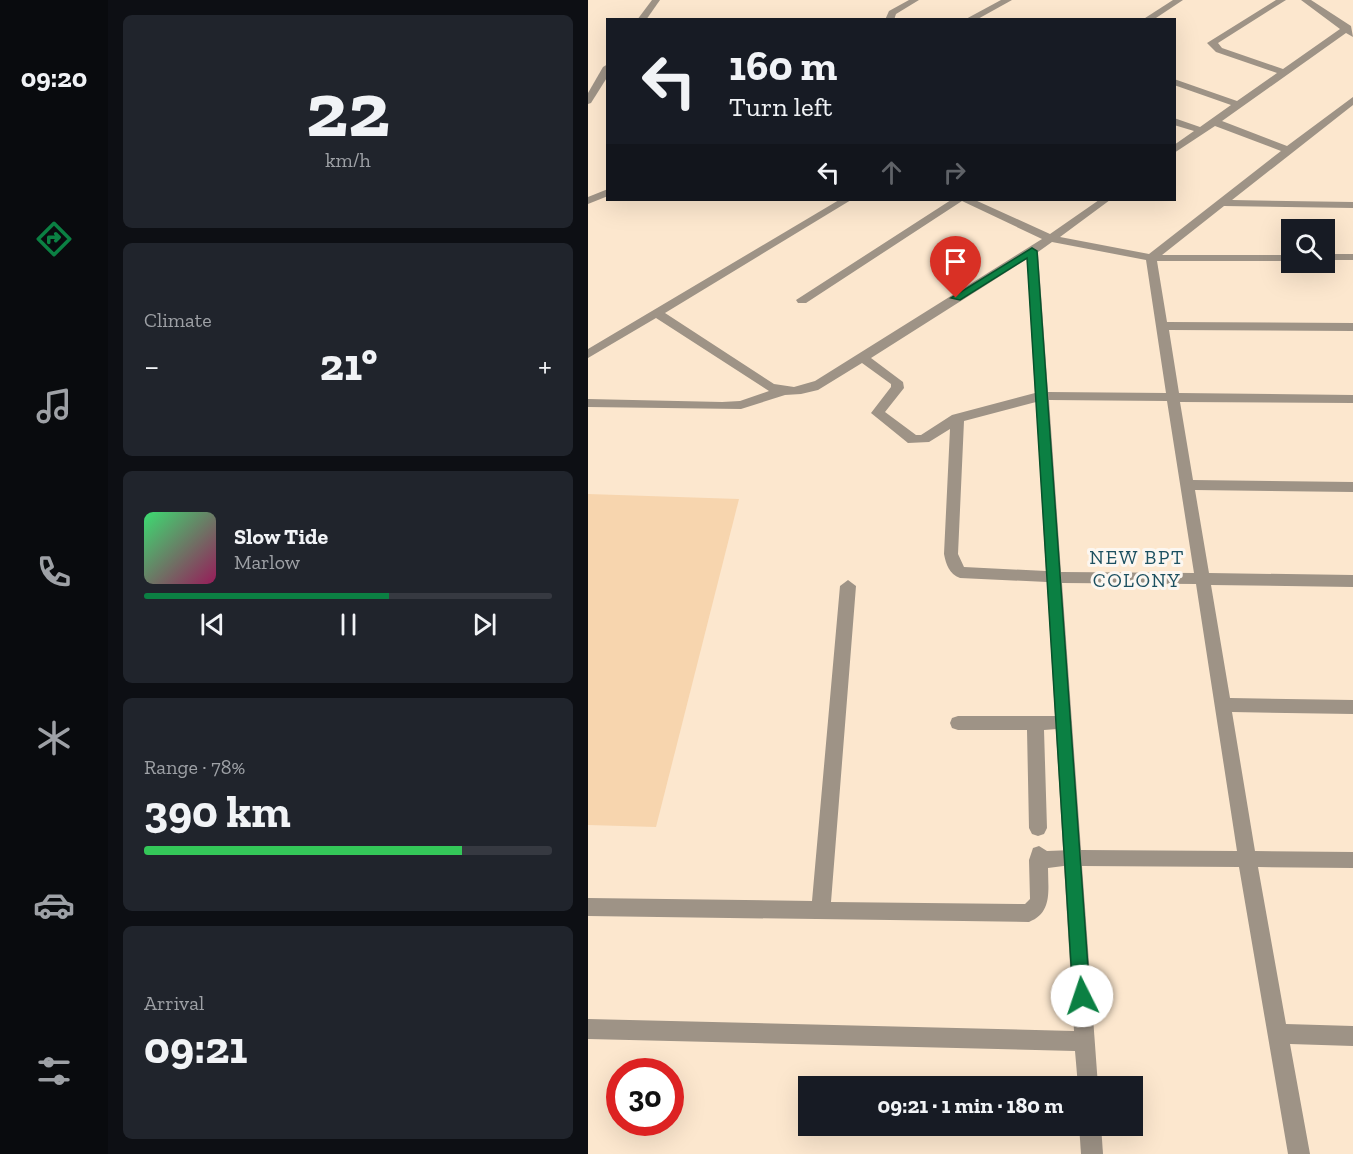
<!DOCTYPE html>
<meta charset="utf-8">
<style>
:root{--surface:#171b24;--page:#20242c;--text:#f1f3f6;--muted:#9ea1a6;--line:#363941;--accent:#0b8043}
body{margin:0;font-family:"Zilla Slab",serif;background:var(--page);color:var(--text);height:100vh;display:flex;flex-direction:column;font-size:22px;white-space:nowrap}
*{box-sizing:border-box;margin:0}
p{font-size:20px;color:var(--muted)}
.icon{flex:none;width:33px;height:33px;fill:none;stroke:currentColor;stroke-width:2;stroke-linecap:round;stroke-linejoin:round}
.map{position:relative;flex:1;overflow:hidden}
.sheet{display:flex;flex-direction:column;gap:15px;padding:15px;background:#0d0f14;width:480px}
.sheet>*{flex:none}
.top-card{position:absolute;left:18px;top:18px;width:570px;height:183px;border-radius:0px;box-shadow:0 6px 24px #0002;background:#171b24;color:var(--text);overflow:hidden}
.tools{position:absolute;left:693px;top:219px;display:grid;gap:12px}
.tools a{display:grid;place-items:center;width:54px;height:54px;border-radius:0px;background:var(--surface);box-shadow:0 6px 24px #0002;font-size:30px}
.speed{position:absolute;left:18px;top:1058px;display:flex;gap:12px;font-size:30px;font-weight:700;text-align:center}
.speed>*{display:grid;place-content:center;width:78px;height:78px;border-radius:50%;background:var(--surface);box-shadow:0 6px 24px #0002;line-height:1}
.speed .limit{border:9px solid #d22;background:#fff;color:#111}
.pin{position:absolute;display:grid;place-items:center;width:51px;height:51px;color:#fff;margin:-62px -26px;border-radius:50% 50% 50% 0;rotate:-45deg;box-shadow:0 0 6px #0007}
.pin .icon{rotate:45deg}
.me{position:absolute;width:66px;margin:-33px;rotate:356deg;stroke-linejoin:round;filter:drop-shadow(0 0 4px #0008)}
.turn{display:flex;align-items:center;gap:21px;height:126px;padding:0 24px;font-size:27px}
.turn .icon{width:78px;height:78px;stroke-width:2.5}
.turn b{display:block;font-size:42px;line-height:51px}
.lanes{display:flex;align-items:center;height:57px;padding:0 24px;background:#0003;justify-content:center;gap:30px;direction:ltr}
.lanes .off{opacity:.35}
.big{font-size:45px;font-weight:800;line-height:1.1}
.sheet .widget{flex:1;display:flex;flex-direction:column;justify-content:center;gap:9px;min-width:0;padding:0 21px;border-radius:9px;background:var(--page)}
.sheet .dial{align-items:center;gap:0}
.dial b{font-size:78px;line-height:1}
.song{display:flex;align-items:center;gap:18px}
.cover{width:72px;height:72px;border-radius:9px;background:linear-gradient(135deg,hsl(140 70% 55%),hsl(330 70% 35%))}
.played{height:6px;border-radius:3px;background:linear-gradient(90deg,var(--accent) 60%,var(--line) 60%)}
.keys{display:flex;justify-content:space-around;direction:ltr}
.heat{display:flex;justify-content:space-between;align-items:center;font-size:33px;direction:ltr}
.charge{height:9px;border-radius:4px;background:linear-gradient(90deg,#34c759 78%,var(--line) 0)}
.trip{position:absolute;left:210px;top:1076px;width:345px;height:60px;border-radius:0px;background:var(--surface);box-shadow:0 6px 24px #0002;font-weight:800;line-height:60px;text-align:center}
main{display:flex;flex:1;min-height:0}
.dock{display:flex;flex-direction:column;width:108px;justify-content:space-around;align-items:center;background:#090b0e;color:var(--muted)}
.dock .icon{width:42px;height:42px}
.dock .on{color:var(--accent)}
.dock b{font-size:27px;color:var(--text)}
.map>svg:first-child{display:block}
.green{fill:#f7d5ae}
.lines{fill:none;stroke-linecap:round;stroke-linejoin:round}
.service{fill:#9e9386;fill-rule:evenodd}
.minor{fill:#9e9386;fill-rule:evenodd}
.route{fill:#0b8043;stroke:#07532c;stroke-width:1.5}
.labels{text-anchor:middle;stroke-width:6;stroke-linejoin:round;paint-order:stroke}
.neighbourhood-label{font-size:20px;letter-spacing:1.5px;fill:#1c5060;stroke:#fcf7f1}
</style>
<main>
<nav class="dock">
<b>09:20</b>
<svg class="icon on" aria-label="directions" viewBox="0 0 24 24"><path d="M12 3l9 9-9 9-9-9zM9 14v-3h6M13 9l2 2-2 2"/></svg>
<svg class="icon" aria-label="music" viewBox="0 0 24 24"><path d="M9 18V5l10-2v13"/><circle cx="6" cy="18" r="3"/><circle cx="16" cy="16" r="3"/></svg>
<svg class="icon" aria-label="phone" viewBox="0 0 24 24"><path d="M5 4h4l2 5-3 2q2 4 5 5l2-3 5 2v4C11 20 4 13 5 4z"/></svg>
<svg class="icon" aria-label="climate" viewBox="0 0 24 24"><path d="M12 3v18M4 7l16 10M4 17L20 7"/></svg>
<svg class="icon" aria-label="car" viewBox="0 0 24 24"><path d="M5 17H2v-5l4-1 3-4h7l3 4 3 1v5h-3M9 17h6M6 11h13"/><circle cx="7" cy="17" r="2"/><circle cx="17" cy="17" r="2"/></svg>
<svg class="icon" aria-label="filters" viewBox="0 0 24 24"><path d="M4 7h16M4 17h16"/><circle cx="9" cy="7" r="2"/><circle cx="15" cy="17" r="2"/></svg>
</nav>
<section class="sheet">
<div class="widget dial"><b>22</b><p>km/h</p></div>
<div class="widget"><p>Climate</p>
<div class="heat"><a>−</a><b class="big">21°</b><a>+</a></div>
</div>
<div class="widget">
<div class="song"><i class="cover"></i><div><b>Slow Tide</b><p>Marlow</p></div></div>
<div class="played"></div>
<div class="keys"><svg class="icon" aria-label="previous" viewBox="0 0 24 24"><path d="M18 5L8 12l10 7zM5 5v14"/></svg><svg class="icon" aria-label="pause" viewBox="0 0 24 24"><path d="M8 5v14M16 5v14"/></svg><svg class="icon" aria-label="next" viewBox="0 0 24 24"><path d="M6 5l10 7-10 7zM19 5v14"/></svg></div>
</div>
<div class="widget"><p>Range · 78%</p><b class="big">390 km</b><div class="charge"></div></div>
<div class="widget"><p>Arrival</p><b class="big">09:21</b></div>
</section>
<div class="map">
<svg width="765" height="1154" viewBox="0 0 765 1154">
<rect width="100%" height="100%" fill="#fce7ce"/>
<polygon class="green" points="0,494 151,499 68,827 0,825"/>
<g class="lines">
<g class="service">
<polygon points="64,0 72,0 58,20 49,20"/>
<polygon points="321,0 331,0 308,14 306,20 297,20 301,11"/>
<polygon points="413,0 424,0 388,20 376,20"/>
<polygon points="20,64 20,76 3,103 0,104 0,93 15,67"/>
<polygon points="20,189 20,196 0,204 0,197"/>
<path d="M 260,580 L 268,586 L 243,902 L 437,904 L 442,899 L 441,860 L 445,848 L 451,846 L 459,851 L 485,850 L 491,852 L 494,858 L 491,864 L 460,868 C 460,889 465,913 441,922 L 0,916 L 0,898 L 224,901 L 252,586 Z"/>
<polygon points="370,716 476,716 482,718 484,723 482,728 456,730 459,828 456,834 450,836 444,834 441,828 439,730 370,730 364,728 362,723 364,718"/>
</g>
<g class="minor">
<polygon points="585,0 595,0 565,20 554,20"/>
<path d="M 688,0 L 698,0 L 630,43 L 634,48 L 695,69 L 752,29 L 713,0 L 723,0 L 763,26 L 765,37 L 758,33 L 634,121 L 699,146 L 765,97 L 765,105 L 644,200 L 765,202 L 765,208 L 636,206 L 574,255 L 704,255 L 704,261 L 569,261 L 579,322 L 765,323 L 765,331 L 581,330 L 591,393 L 765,395 L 765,403 L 592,402 L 605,480 L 765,482 L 765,492 L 607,490 L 621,573 L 765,575 L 765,587 L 623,585 L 642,698 L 765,700 L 765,714 L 644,712 L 667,851 L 765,852 L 765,868 L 670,867 L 698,1024 L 765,1026 L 765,1046 L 702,1044 L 722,1154 L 700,1154 L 651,867 L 494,866 L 510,1086 L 490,1086 L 487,1051 L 0,1039 L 0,1019 L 486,1031 L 459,582 L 372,578 C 361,574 358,564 356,554 L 362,429 L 341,442 L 320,443 L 283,413 L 303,387 L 303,384 L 274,363 L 230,390 L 213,394 L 197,395 L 153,409 L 0,407 L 0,399 L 134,402 L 152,401 L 181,391 L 68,318 L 0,358 L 0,349 L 251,200 L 263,200 L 77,313 L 186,384 L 206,387 L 227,381 L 454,239 L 374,201 L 218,303 L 210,303 L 208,300 L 363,200 L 387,200 L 462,234 L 511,200 L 522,200 L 472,237 L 561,254 L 693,151 L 627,126 L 586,153 L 586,145 L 606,131 L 586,125 L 586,118 L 612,127 L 643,105 L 586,85 L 586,79 L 649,101 L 689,73 L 628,52 L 619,43 ZM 464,242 L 558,260 L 578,393 L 460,392 L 450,252 ZM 439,259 L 447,393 L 364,415 L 333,435 L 328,435 L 297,412 L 316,388 L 315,382 L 283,358 ZM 461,400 L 579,401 L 606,573 L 473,572 ZM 448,402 L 458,571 L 376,567 L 370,554 L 376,421 ZM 474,583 L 608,584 L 649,851 L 493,850 Z"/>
<rect x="736" y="254" width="29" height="6"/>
<polygon points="491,1125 513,1125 515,1154 493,1154"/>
</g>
</g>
<polygon class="route" points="444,248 449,251 502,996 500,1002 494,1004 487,1002 485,996 439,258 372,300 363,298"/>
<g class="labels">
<g class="neighbourhood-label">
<text x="549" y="564">NEW BPT<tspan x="549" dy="23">COLONY</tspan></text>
</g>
</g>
</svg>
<div class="tools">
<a><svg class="icon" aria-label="search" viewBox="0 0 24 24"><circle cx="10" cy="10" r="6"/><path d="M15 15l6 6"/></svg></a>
</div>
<div class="speed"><div class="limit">30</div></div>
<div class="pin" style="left:368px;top:298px;background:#d93025"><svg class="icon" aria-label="arrive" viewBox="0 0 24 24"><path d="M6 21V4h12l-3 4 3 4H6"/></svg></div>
<svg class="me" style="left:494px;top:996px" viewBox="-20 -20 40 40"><circle r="19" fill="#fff"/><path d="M0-13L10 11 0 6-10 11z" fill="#0b8043"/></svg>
<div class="trip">09:21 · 1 min · 180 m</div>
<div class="top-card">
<div class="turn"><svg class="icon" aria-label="left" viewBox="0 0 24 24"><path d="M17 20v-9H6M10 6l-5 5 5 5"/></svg><div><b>160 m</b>Turn left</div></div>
<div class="lanes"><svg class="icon" aria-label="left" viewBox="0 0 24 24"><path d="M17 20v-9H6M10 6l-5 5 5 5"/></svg><svg class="icon off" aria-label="ahead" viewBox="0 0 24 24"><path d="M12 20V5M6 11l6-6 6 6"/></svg><svg class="icon off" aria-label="right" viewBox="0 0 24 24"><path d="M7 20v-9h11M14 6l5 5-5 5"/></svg></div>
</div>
</div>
</main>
